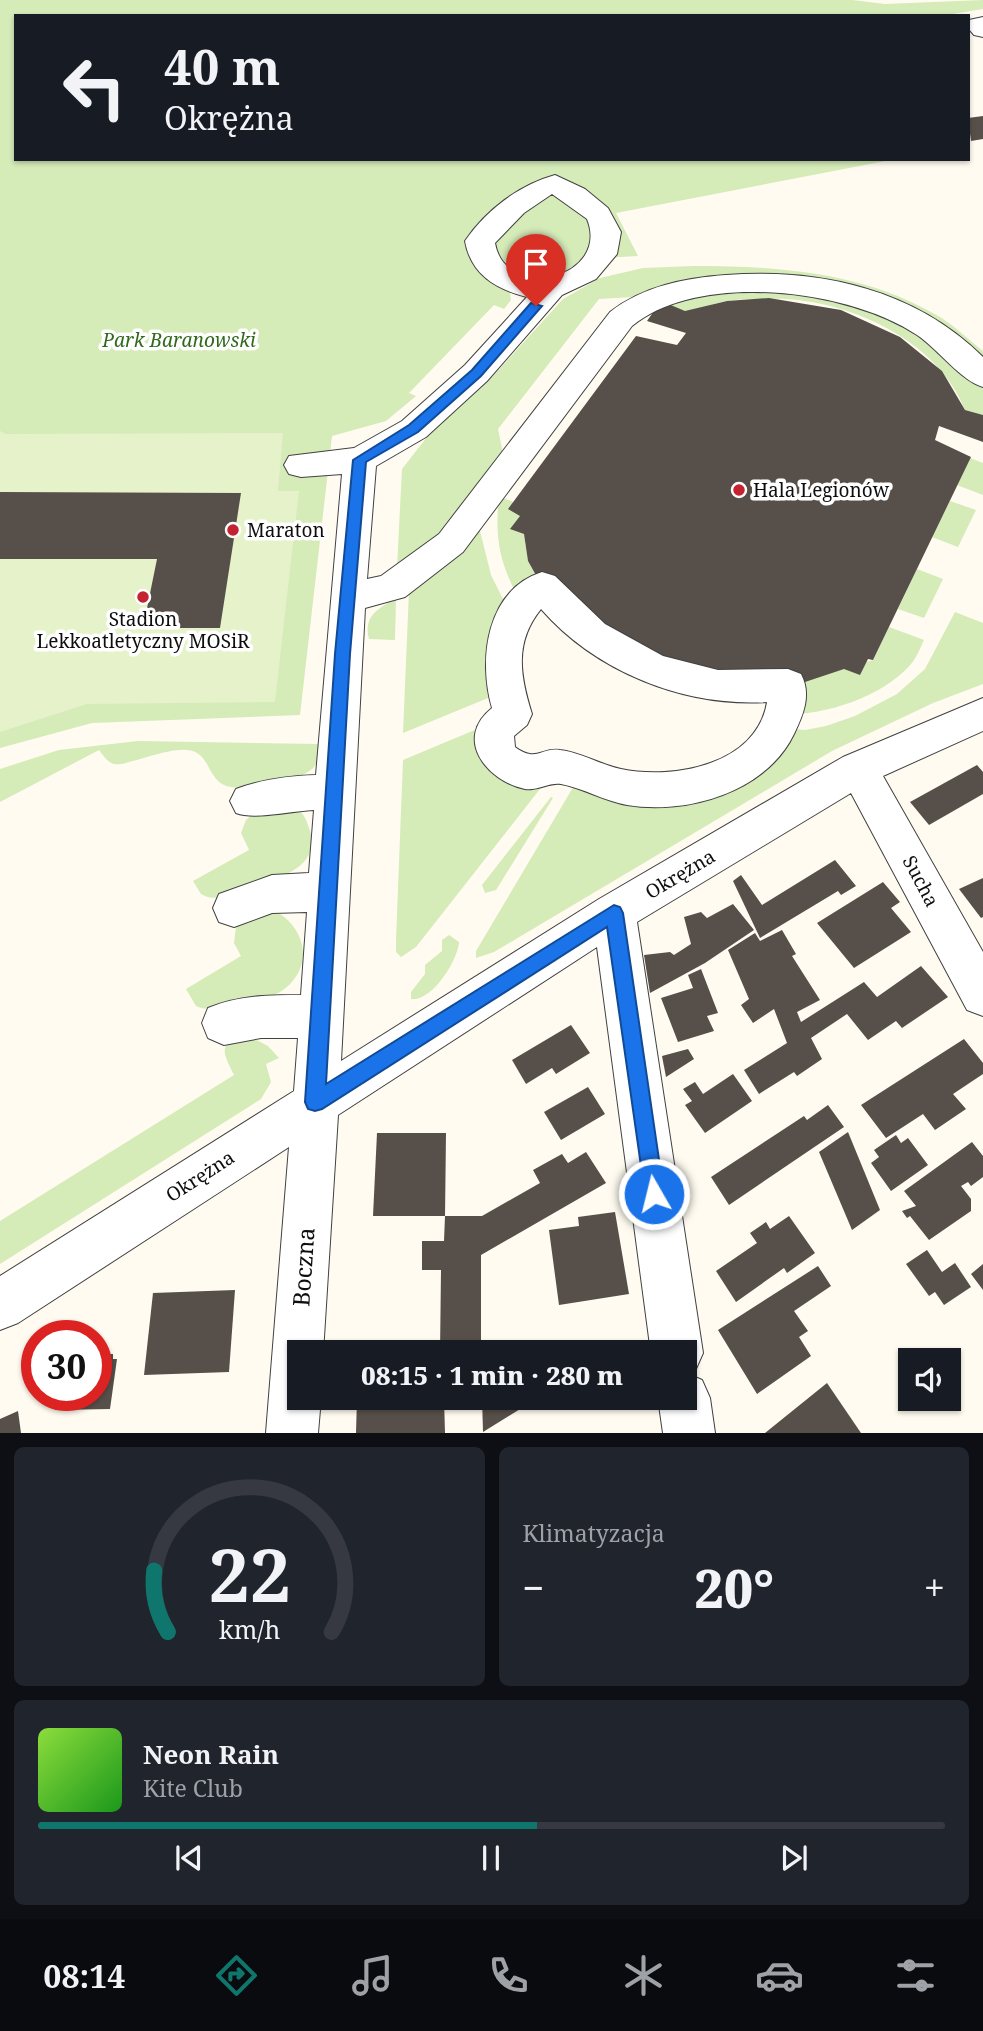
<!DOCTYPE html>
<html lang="pl">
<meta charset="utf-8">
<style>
:root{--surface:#171b24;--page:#20242c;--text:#f1f3f6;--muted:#9ea1a6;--line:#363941;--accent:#0f766e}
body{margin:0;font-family:"Noto Serif",serif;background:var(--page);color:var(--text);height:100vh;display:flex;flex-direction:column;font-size:26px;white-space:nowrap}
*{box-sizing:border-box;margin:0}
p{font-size:23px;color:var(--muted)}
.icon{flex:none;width:38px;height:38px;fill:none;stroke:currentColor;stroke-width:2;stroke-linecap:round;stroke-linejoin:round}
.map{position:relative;height:1433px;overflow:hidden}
.drawer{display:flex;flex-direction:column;gap:14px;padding:14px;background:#0d0f14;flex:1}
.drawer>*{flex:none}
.banner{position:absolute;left:14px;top:14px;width:956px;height:147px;border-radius:0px;box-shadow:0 2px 5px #0004;background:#171b24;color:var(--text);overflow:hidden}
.tools{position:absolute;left:898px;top:1348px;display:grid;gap:14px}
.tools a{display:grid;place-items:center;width:63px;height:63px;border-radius:0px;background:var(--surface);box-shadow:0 2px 5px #0004;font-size:35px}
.speed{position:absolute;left:21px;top:1320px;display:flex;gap:14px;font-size:35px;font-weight:700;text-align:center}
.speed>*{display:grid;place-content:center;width:91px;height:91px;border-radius:50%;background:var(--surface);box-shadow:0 2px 5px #0004;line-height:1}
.speed .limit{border:10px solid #d22;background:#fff;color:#111}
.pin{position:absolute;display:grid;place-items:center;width:60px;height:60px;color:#fff;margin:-72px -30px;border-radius:50% 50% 50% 0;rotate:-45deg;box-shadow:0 0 7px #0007}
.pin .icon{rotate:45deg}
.me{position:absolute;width:77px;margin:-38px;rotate:352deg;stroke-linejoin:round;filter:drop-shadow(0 0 5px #0008)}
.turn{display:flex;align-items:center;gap:24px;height:147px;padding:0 35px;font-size:32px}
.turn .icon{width:91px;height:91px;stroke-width:2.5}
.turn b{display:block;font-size:49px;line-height:60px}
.big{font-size:52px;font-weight:800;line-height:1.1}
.drawer .widget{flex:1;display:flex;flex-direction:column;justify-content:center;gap:10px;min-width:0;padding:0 24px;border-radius:10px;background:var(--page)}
.drawer .dial{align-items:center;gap:0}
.dial svg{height:182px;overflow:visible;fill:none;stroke:var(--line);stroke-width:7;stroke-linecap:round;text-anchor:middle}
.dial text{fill:var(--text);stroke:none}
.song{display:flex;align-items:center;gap:21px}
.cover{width:84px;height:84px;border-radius:10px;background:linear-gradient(135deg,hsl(90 70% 55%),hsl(120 70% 35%))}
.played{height:7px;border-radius:4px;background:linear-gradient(90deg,var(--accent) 55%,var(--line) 55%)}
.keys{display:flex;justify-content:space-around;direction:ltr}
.heat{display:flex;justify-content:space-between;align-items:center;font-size:38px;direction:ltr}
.drawer .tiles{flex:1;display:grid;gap:14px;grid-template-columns:1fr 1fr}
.widget:last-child{grid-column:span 2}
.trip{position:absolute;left:287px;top:1340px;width:410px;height:70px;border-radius:0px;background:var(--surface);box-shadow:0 2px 5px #0004;font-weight:800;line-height:70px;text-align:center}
.tab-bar{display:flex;height:112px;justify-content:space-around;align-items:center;background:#090b0e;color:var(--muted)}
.tab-bar .icon{width:49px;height:49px}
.tab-bar .current{color:var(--accent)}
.tab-bar b{font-size:32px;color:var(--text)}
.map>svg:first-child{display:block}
.green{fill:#d5ebb8}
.pitch{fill:#e6f2ca}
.building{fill:#574f4a}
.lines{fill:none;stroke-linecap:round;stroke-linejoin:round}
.minor-casing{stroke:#414141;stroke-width:2}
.minor{fill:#fff;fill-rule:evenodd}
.route{fill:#1a73e8;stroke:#114b97;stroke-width:2}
.poi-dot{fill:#c42131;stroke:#fff;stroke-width:2.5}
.labels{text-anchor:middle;stroke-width:7;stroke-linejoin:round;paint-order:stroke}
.park-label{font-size:19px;font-style:italic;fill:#30691c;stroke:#fff}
.poi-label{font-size:19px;fill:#0e0e0e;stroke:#fff;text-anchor:start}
.street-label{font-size:19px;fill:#0e0e0e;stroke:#fff}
.near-street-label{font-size:23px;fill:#0e0e0e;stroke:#fff}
</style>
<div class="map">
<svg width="983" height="1433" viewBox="0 0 983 1433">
<rect width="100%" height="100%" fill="#fffbf0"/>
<g class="green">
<polygon points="0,0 852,0 885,4 983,0 983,9 940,16 16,16 16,159 896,159 616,213 638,256 602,258 566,274 509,287 511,300 504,309 494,305 409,393 416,396 386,421 332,436 300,715 92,723 0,748"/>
<path d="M 694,266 C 780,266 865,272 940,317 C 956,327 969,340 983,351 L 983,364 L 844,285 L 599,299 L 498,429 L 504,458 L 443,537 L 397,568 L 402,469 L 427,437 L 494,375 L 563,299 L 600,278 L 643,268 Z"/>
<path d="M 794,288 L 898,317 L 977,381 L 983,389 L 983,415 L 965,410 C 937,337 839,295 765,299 C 751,299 736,299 722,302 C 711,304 697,311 686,311 C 679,311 668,304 661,301 L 710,290 Z"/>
<polygon points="970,458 983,463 983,495 957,485"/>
<path d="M 499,496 L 513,502 L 520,516 L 511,529 L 524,534 L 528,561 L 542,586 L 522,606 C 501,564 494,544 499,496 Z"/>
<polygon points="950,501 976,510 958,547 932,537"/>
<polygon points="476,530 480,531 491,575 513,619 505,691 403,733 409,591"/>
<polygon points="917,569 943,579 924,618 898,609"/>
<path d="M 396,598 L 395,640 L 369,639 C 363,616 378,609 396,598 Z"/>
<polygon points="955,612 983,623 983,684 933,703 832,751 494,952 476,958 476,951 581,774 685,788 778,727 805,730 826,726 855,716 897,694 925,669"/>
<path d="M 889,627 L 924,640 C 920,648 917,657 911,664 C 881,698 827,714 784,715 L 788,685 L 873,660 Z"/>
<polygon points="513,714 494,747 558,766 416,947 401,957 396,952 396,940 403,760"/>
<path d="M 138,741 L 318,744 C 318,753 319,763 312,769 C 300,781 239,793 224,785 C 206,776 210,752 187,750 C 165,748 124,767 114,764 C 107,762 103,755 99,750 L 0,802 L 0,769 L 59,750 Z"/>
<polygon points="551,797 553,798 496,890 485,893 482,885"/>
<path d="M 298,810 C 305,815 306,820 309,828 C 323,866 280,878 253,887 C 237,892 217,904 201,894 L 193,881 L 249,850 L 241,833 L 246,820 L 252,815 Z"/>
<path d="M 277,912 C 309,931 313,971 280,992 C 267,1000 251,995 237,998 C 221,1002 213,1014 196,1006 L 186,989 L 241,956 L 234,943 L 236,927 L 254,916 Z"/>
<path d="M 449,935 L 459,942 C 458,960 432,1002 411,999 L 411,992 L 425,974 L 425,965 L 442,951 L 442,940 Z"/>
<path d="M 249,1036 L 268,1046 L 279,1058 L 266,1064 L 271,1082 L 261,1099 L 0,1264 L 0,1221 L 234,1075 C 222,1051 217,1042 249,1036 Z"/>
</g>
<polygon class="pitch" points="0,431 6,434 283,433 278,491 299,491 275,702 87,704 0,732"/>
<g class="building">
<polygon points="983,116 983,139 971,141 968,118"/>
<polygon points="769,298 841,310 900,337 942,371 965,410 983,415 983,442 939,426 935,440 971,457 873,660 868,659 860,675 844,669 802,683 688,680 542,586 528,561 524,534 510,529 520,516 508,509 636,336 677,345 686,333 647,321 661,301 685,311 727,301"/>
<polygon points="0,492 241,493 220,628 143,628 157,559 0,559"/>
<polygon points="977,765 983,772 983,794 929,825 910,802"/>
<polygon points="835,860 856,886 841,895 838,891 760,938 733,881 741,875 762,905"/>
<polygon points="983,878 983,917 981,918 959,889"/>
<polygon points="883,882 900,902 891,908 911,932 854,968 817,923"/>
<polygon points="733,904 754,930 705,963 650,993 644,955 670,952 674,955 691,944 684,917 701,912 707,918"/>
<polygon points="782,930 796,954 792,956 820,1000 797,1012 801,1022 864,982 877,997 921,966 948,997 902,1028 896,1021 868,1040 847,1014 811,1038 822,1059 797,1076 794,1072 759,1094 744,1070 787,1043 774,1009 753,1023 741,1005 749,999 728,950 755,933 760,941"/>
<polygon points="701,969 718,1013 707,1016 714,1031 678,1042 661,998 693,988 688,975"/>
<polygon points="571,1025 590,1053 556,1074 552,1068 526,1084 512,1060"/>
<polygon points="964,1039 983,1063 983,1074 953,1094 966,1109 935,1130 923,1114 886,1138 861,1105"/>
<polygon points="688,1049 694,1059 666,1077 662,1056"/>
<polygon points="733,1074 752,1101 705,1133 685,1105 692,1101 683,1089 695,1082 703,1094"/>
<polygon points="588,1087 605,1114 561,1140 544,1112"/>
<polygon points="828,1105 844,1127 729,1205 711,1177 804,1116 807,1120"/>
<polygon points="848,1132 880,1210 852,1230 819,1152"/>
<polygon points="377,1133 446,1133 445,1216 373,1216"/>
<polygon points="896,1135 901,1143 908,1138 928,1165 891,1191 871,1163 879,1157 874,1150"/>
<polygon points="972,1142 983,1156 983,1177 971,1186 968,1182 961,1186 971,1199 971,1211 929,1240 910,1216 907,1218 902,1211 916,1206 904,1191"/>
<polygon points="586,1152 606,1183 481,1255 481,1353 440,1353 441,1270 422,1270 422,1241 444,1241 445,1216 482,1216 540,1183 533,1170 562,1154 568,1163"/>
<polygon points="615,1212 629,1294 559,1305 549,1230 579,1226 578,1217"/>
<polygon points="789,1216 815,1253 787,1273 784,1268 736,1302 716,1271 757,1243 750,1233 766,1222 770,1229"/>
<polygon points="927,1250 942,1272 955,1263 971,1287 944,1305 935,1292 929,1296 906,1264"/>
<polygon points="983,1264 983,1290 971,1274"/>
<polygon points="818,1266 831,1286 794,1311 808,1331 799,1337 811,1356 757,1394 718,1330"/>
<polygon points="235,1290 229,1372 144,1375 153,1293"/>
<polygon points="96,1354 113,1354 113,1359 117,1359 110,1409 55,1410 57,1395 96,1395"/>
<polygon points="827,1383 861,1433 765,1433"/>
<polygon points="357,1398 444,1398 445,1433 356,1433"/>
<polygon points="482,1398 538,1398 483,1432"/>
<polygon points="18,1411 21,1433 0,1433 0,1419"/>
</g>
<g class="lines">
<g class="minor-casing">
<g id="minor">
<polygon points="983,17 983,37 974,35 968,28 969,20"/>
<path d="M 555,175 L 585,189 L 608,208 L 621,232 L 617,254 L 596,279 L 562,295 L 487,381 L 426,437 L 376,466 L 367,579 L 381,576 L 439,534 L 610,312 C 643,286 685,278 726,275 C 819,268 915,289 983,357 L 983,387 C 961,381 938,349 917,335 C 848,289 699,271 632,326 L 463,552 L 405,597 L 365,608 L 341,1061 L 599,899 L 843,757 L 983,698 L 983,731 L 883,776 L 983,952 L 983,1016 L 967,1010 L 851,793 L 637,922 L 703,1353 L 695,1371 L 688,1374 L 702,1380 L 710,1398 L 715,1433 L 663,1433 L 658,1398 L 684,1398 L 684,1353 L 651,1353 L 597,947 L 338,1115 L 323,1353 L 299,1353 L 299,1398 L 321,1398 L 318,1433 L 266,1433 L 289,1147 L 18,1323 L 0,1330 L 0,1276 L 294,1091 L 298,1038 L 261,1038 L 224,1045 L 208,1038 L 202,1023 L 208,1008 C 239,995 269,995 301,995 L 307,912 L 272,913 L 234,927 L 219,922 L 213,908 L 219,894 L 272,875 L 309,873 L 314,810 C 292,811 254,820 236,813 L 230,801 L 236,789 C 263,779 288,776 316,775 L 342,474 L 301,477 L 289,474 L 284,465 L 289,456 L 354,448 L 402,421 L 465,365 L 527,297 C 496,289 471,275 465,241 C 486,210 519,185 555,175 ZM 552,194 L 587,219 C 611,278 506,304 495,243 L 524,213 Z"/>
<path d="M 542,572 L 555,576 L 605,624 L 663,656 L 718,670 L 788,669 L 801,674 C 812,695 803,715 794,734 C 766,792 687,815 627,805 C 604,801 583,788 561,784 C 550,782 537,791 525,789 C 487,781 453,739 492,708 C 478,660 486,590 542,572 ZM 541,609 C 596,672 684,707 767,702 C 757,765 673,780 621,769 C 601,765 580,752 560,750 C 541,747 537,763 515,747 L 514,736 L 527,725 L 532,714 C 520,676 514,642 541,609 Z"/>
</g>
</g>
<use href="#minor" class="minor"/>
</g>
<polygon class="route" points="531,303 542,306 481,376 418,432 366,462 350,654 326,1084 614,905 620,907 623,913 664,1194 662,1201 654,1204 647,1201 645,1194 607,927 322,1109 315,1111 308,1109 305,1102 335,654 353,460 409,425 472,370"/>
<g class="poi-dot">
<circle cx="739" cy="490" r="7"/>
<circle cx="233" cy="530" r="7"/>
<circle cx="143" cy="597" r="7"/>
</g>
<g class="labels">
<g class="park-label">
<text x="179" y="347">Park Baranowski</text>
</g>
<g class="poi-label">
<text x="753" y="497">Hala Legionów</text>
<text x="247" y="537">Maraton</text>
<text x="143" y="626" text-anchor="middle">Stadion<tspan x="143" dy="22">Lekkoatletyczny MOSiR</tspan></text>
</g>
<g class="street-label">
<text transform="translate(680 874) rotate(-31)" y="7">Okrężna</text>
<text transform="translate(921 881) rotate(62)" y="7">Sucha</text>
<text transform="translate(200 1176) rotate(-33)" y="7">Okrężna</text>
</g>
<g class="near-street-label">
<text transform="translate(304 1267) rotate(-86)" y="8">Boczna</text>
</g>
</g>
</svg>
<div class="tools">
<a><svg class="icon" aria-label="sound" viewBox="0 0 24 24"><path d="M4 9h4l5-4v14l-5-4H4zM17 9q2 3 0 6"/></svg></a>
</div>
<div class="speed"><div class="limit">30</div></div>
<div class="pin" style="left:536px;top:306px;background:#d93025"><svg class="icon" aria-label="arrive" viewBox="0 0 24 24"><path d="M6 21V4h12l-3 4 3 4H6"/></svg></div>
<svg class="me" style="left:654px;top:1194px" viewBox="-20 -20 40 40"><circle r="17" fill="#1a73e8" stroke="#fff" stroke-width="3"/><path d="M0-11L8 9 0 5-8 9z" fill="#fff"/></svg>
<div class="trip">08:15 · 1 min · 280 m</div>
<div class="banner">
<div class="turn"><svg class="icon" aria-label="left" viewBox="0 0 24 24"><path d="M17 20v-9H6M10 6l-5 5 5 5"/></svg><div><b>40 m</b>Okrężna</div></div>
</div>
</div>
<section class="drawer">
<div class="tiles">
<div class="widget dial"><svg viewBox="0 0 100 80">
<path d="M14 69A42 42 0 1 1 86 69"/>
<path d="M14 69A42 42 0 0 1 8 42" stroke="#0f766e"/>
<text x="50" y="56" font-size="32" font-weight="700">22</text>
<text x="50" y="72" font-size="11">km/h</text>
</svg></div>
<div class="widget"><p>Klimatyzacja</p>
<div class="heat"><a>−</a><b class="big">20°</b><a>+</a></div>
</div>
<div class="widget">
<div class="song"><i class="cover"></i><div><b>Neon Rain</b><p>Kite Club</p></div></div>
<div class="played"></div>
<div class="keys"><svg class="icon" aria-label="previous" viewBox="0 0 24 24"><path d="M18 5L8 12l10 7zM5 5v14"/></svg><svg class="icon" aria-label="pause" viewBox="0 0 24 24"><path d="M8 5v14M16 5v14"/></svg><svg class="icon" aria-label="next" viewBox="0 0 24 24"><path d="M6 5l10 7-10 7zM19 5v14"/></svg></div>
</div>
</div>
</section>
<nav class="tab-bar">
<b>08:14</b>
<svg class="icon current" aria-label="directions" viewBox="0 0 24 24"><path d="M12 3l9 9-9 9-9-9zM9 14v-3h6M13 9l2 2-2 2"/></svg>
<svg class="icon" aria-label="music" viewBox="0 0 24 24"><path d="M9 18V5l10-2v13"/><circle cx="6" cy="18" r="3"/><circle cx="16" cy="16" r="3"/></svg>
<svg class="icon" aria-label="phone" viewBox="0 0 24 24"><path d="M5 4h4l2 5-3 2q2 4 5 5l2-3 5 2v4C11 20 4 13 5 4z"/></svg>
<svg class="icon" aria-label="climate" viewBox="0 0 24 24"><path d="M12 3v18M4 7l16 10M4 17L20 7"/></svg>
<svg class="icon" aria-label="car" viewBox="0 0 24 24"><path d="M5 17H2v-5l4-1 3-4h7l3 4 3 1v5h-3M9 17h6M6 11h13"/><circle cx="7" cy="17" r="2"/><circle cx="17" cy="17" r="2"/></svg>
<svg class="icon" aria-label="filters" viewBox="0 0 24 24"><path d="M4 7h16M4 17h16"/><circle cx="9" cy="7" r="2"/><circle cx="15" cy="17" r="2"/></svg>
</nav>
